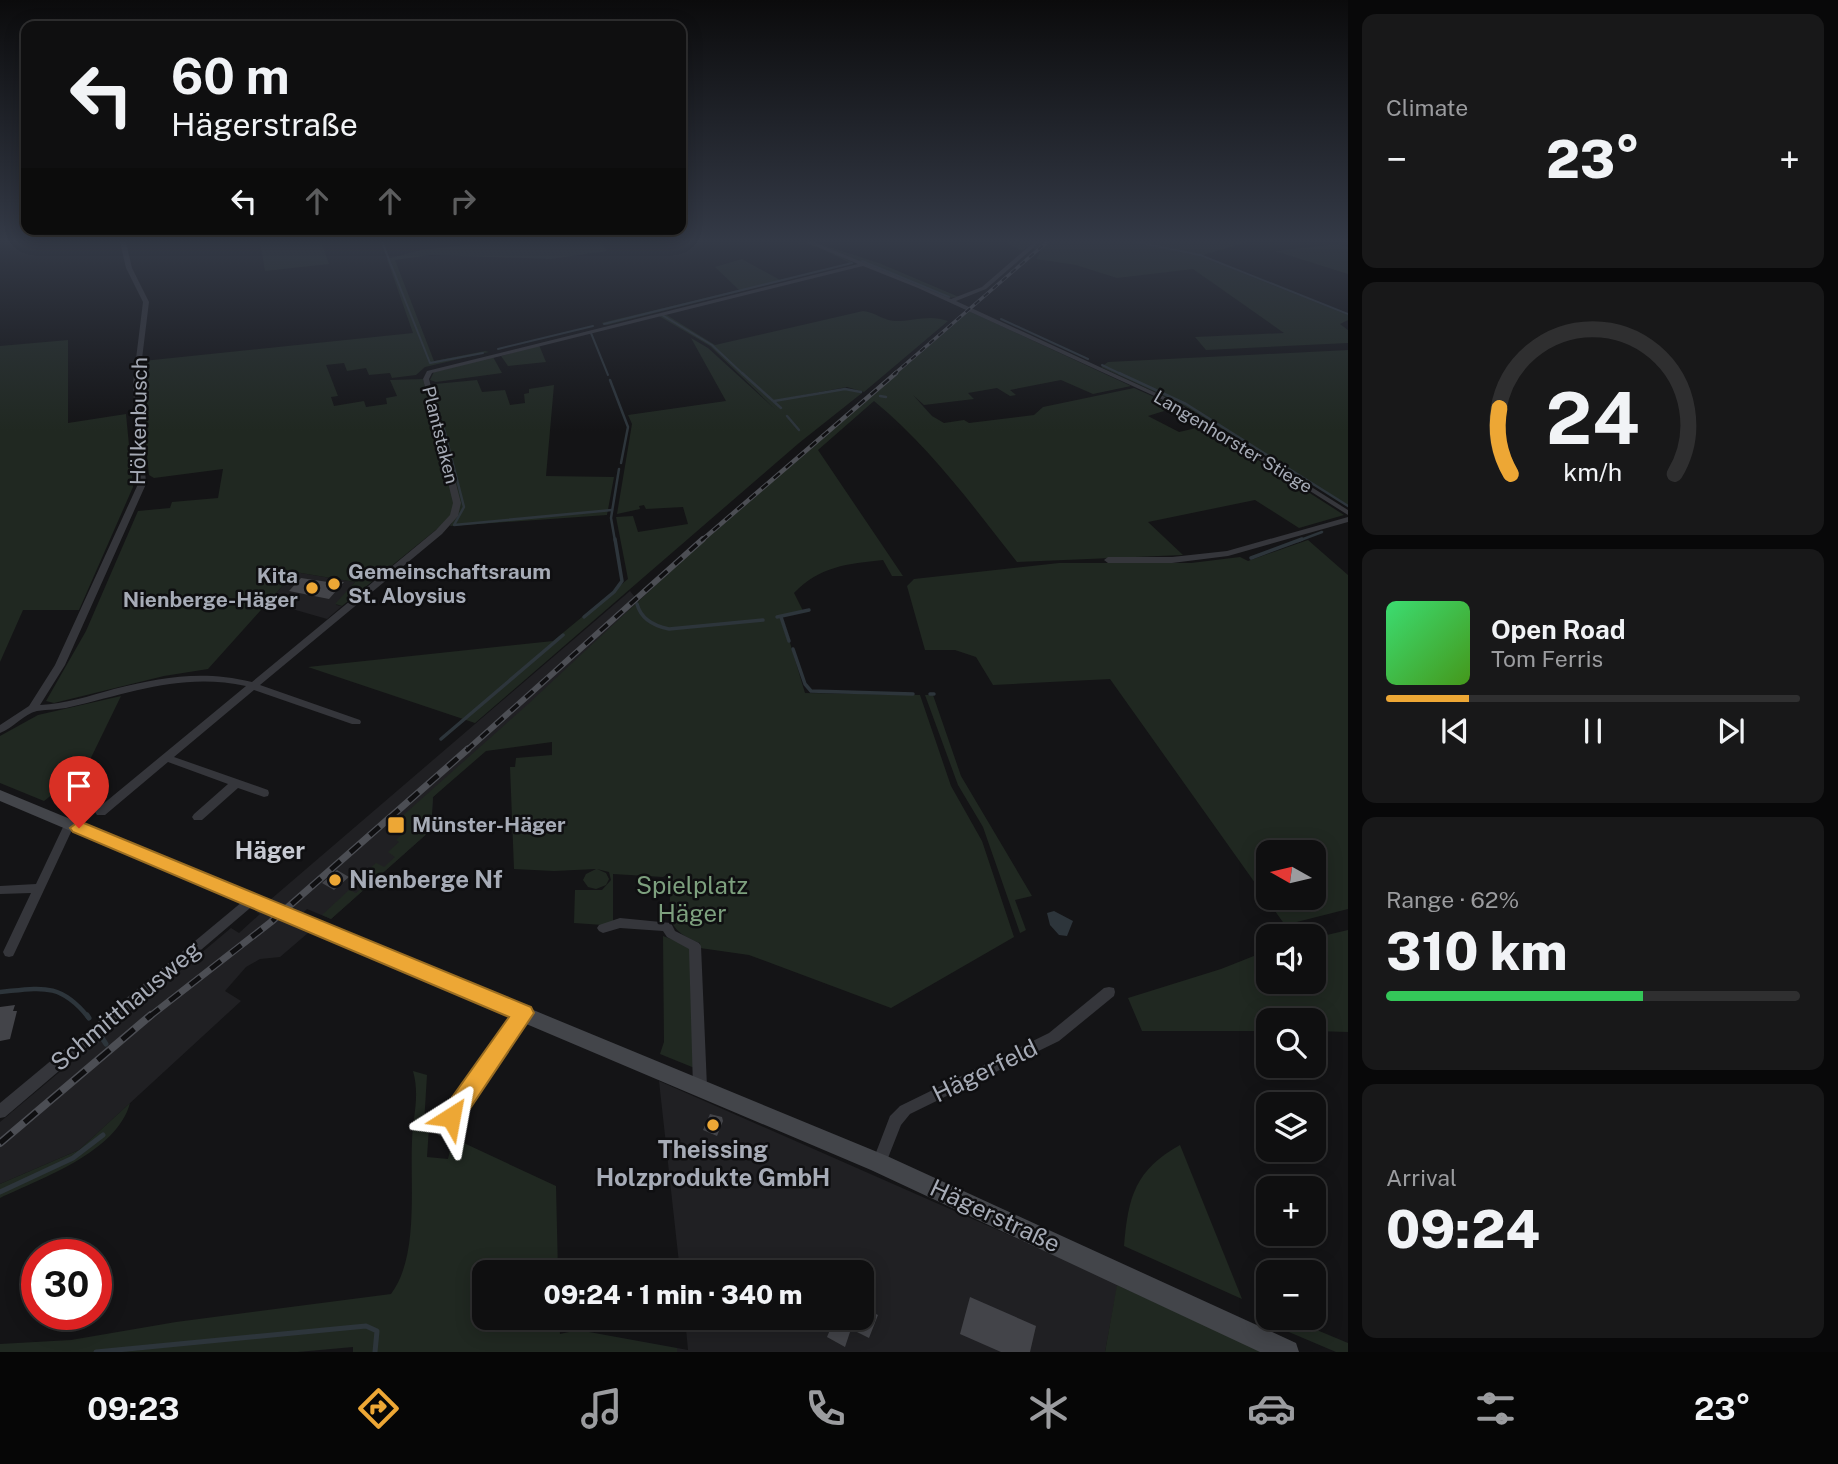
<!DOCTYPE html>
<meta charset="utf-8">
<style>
:root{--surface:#0f0f10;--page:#181819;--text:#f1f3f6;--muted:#9b9c9f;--line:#2f2f30;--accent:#eda735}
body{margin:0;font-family:"Public Sans",sans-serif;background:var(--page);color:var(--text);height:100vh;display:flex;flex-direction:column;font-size:26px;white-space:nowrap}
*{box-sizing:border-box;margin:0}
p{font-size:23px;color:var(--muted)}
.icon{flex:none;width:38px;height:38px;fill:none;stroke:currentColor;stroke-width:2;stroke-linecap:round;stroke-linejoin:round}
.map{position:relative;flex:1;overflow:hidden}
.drawer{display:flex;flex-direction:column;gap:14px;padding:14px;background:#080809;width:490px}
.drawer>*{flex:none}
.top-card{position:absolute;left:21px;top:21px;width:665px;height:214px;border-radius:14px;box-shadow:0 4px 18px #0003,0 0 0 2px var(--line);background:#0f0f10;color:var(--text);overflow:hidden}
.needle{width:46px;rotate:278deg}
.tools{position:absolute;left:1256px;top:840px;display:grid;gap:14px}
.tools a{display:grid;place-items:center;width:70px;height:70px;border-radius:14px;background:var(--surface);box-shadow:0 4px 18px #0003,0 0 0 2px var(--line);font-size:35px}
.speed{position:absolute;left:21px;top:1239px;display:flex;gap:14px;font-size:35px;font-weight:700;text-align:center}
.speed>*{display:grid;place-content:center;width:91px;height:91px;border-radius:50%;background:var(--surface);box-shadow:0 4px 18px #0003,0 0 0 2px var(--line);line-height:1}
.speed .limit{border:10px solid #d22;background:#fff;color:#111}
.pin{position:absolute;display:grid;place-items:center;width:60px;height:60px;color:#fff;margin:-72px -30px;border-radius:50% 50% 50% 0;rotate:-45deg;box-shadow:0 0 7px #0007}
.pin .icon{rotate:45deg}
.me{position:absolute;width:77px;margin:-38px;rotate:34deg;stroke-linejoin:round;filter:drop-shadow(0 0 5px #0008)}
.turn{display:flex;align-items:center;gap:24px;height:147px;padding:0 35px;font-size:32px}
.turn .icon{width:91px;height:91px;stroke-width:2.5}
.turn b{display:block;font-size:49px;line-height:60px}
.lanes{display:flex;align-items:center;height:66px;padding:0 35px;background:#0003;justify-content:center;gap:35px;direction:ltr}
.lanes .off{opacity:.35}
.big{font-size:52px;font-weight:800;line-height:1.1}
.drawer .tile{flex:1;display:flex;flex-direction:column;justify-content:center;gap:10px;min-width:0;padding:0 24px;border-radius:14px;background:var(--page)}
.drawer .dial{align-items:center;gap:0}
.dial svg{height:182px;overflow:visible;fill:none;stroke:var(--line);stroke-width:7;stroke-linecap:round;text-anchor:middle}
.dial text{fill:var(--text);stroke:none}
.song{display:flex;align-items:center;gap:21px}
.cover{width:84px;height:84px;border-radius:10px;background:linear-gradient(135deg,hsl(140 70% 55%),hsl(100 70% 35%))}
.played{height:7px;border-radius:4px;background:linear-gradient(90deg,var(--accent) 20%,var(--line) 20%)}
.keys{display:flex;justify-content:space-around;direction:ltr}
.heat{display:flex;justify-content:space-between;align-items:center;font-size:38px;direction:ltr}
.charge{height:10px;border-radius:5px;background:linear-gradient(90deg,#34c759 62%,var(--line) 0)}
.trip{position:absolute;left:472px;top:1260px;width:402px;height:70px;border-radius:14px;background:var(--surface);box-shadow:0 4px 18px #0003,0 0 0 2px var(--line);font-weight:800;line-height:70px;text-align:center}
.dock{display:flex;height:112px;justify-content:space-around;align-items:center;background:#060606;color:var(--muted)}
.dock .icon{width:49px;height:49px}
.dock .current{color:var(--accent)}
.dock b{font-size:32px;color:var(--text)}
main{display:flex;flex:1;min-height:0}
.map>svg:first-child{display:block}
.built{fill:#202023}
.green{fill:#202821;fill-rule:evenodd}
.water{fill:#2d353b}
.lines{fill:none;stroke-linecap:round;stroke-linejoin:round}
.stream-far4{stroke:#2d353b;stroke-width:2}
.stream-far3{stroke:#2d353b;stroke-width:2.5}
.stream-far2{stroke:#2d353b;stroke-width:3.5}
.stream-far1{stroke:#2d353b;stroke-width:4.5}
.stream{stroke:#2d353b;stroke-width:5}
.building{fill:#434449}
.minor{fill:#35363b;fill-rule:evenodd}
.secondary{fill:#43454a;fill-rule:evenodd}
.rail-far4-casing{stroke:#4c4e54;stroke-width:3.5}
.rail-far3-casing{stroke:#4c4e54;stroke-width:4.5}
.rail-far2-casing{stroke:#4c4e54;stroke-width:6}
.rail-far1-casing{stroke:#4c4e54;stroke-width:7}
.rail-casing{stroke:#4c4e54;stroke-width:8}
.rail-far4{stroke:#0f0f11;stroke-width:2;stroke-dasharray:6;stroke-linecap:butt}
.rail-far3{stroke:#0f0f11;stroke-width:2.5;stroke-dasharray:8;stroke-linecap:butt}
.rail-far2{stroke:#0f0f11;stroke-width:3.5;stroke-dasharray:10;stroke-linecap:butt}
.rail-far1{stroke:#0f0f11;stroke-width:4.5;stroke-dasharray:13;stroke-linecap:butt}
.rail{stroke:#0f0f11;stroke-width:5;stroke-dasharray:16;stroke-linecap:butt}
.route{fill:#eda735;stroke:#9a6d22;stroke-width:2}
.poi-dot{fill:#eda735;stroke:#0f0f11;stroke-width:2.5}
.labels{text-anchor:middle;stroke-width:5;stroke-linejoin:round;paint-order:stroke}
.far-street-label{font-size:18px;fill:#a6abb6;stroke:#0f0f11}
.street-label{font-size:21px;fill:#a6abb6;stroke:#0f0f11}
.poi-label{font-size:21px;font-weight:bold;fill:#a6abb6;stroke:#0f0f11;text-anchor:start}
.quarter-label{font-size:24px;font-weight:bold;fill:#c7cad2;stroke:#0f0f11}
.near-poi-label{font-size:24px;font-weight:bold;fill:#a6abb6;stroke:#0f0f11;text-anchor:start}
.near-park-label{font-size:24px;fill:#7da07e;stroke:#0f0f11}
.near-street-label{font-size:24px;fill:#a6abb6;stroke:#0f0f11}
</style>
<main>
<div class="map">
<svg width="1348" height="1352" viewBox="0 0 1348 1352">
<rect width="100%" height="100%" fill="#141416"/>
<g class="built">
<polygon points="295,572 355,582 336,605 342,606 327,619 268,602"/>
<polygon points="630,591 642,606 433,797 431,830 331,919 307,909 290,925 308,933 280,957 260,959 246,967 225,991 241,1001 79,1150 0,1184 0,1122 231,928 239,933 260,914 256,912"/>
<polygon points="659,1081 1118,1283 1105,1352 677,1352 677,1348 688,1350 685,1318 863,1318 863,1272 680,1272"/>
</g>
<g class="green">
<polygon points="260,242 321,242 329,264 265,271"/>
<polygon points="490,242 601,242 607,251 551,259 431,255 395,260 434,361 485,351 489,352 425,367 416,375 392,378 390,373 369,375 366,368 347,371 344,363 326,365 338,396 331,397 334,406 364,401 366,407 387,404 386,398 397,396 390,380 423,379 454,502 451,515 442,525 342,606 335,604 355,582 295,572 208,669 164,676 54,703 46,701 86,631 138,511 170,508 172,502 218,498 223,469 154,478 149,475 142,409 143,361 413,333 387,259 421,250"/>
<polygon points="793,242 817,245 854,263 607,325 601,323 739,290 715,267 742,259 780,280 850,263 818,247"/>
<polygon points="814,242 879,263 959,297 947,298"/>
<polygon points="1006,242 1247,242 1200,256 1348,315 1348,320 1340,324 1348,330 1348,343 1206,350 1195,337 1284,333 1193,269 1117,278 1076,265 1036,259 1041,252 1028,246 1022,251"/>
<polygon points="1338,244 1348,247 1348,274 1275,251"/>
<path d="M 863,311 C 875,312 884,321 895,321 C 914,321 930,314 948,321 L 864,392 L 847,387 L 777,400 L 847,389 L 862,393 L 799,443 L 475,723 L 308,667 L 553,641 L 628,579 L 616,517 L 633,516 L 638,532 L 688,524 L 683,507 L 646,509 L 644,505 L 639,506 L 640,509 L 617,514 L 632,424 L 628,415 L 726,401 L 691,338 L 708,348 L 775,409 L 710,346 L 659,316 L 665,314 L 715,345 Z"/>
<path d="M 969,311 L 1131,386 L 1093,394 L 1061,380 L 1010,390 L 1016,395 L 1010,396 L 997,388 L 968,393 L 974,399 L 924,405 L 913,395 L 932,416 L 944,423 L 964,420 L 969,423 L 1034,415 L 1043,407 L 1134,388 L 1177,407 L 1148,416 L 1179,432 L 1205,426 L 1344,515 L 1299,528 L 1255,500 L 1148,522 L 1183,555 L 1017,562 C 972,505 930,447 874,401 L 818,450 L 903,576 L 892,576 L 883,560 C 847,564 820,566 794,593 L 803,611 L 782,616 L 805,693 L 920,695 L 951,786 L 982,841 L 1014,937 L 891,1008 L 749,955 L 700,948 L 700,943 C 658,927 673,911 670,873 L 663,877 L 613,874 L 613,921 L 603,925 L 574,923 L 575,890 L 602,890 L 611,880 L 609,872 L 597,869 L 606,873 L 609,879 L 606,885 L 596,889 L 588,887 L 583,880 L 586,874 L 596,869 L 554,871 L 514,869 L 510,767 L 515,767 L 516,758 L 552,755 L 552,742 L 486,751 L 433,797 L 431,830 L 331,919 L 322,915 L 349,890 L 356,893 L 375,876 L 367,871 L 376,863 L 384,867 L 395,857 L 388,852 L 399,842 L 396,840 L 403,833 L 390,827 L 526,706 L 687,556 Z"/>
<polygon points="68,340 68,423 126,414 133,487 79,610 23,610 0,662 0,346"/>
<polygon points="539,345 546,362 508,366 501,356"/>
<polygon points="1348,350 1348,505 1181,404 1101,367 1108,362"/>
<polygon points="493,357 502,373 436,382 430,380 434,372"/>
<polygon points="477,380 482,392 505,390 510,405 525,403 524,394 529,393 529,389 554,385 546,476 614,477 607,515 450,526 458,512 430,388 435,384"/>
<path d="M 1308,540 L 1348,575 L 1348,909 L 1285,925 L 1110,679 L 993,685 L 976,657 L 955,650 L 925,650 L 907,586 L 914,579 L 1059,563 L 1191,563 L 1240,557 L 1248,561 ZM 1269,852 L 1314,852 L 1314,898 L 1269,898 Z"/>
<polygon points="925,695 933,695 961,776 1032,896 1015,900 1026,930 1020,933 983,827 958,785"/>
<polygon points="121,696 86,768 44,801 0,783 0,736 38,715"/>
<polygon points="1348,930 1348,1032 1314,1031 1314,1020 1269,1020 1269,1031 1142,1031 1128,998 1221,969 1269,950 1269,982 1314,982 1314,938"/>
<polygon points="663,936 692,947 697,1069 660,1054 664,1042"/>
<path d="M 413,1071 L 427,1075 L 424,1124 L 429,1127 L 427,1157 L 448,1159 L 453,1138 L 556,1186 L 558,1272 L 485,1272 L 485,1318 L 559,1318 L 560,1334 L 578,1330 L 677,1348 L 677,1352 L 353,1352 L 353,1347 L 298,1352 L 0,1352 L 0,1344 L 71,1340 L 176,1322 L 391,1294 C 419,1257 410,1186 412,1141 C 413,1116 420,1096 413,1071 Z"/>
<path d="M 130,1103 C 117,1152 42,1178 0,1198 L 0,1184 L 79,1150 Z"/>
<path d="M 1180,1145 L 1242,1299 L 1124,1246 C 1128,1197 1135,1170 1180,1145 Z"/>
<polygon points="1117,1285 1263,1352 1105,1352"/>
<polygon points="1256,1304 1269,1309 1269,1318 1288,1318 1348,1343 1348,1352 1336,1352 1270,1324 1261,1319"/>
</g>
<polygon class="water" points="1054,911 1073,921 1067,936 1059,935 1050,925 1047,913"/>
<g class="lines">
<g class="stream-far4">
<polyline points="382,242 430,363 483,353"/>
<polyline points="1136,242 1200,255 1348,314"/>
<polyline points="862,261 949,297"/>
<polyline points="662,315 712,345 744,375"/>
<polyline points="1001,319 1088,359"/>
<polyline points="604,324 852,263"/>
<polyline points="591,333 608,375"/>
<polyline points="498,349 593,326"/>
<polyline points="1102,365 1123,375"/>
</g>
<g class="stream-far3">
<polyline points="742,373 781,408"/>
<polyline points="1119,373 1186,404 1348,506"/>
<polyline points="610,380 628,427 621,463"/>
<polyline points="433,391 442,425"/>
<polyline points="880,396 886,397"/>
<polyline points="774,401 845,389 861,392"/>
<polyline points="787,416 799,430"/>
<polyline points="444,429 464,507 454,525 612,510"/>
<polyline points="615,541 611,518 619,469"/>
<polyline points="1298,541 1322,532"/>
</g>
<g class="stream-far2">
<polyline points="1251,558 1302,539"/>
<path d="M 637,604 C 641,619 654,626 669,629 L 763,620"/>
<polyline points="584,617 614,592 622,581 615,539"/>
<polyline points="777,617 809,610"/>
<polyline points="781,617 789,641"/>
<polyline points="793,649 805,684 811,691 913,694"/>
<polyline points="930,694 934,694"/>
<polyline points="441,739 563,635"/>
</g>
<path class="stream-far1" d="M 0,992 C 41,988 60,982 88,1017"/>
<g class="stream">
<polyline points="87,1015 89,1018"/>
<polyline points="102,1038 106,1044"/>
<polyline points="0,1192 73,1158 103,1135"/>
<polyline points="96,1352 366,1326 377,1331 375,1352"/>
</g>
</g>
<g class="building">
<polygon points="301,578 328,582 344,582 329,599 289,591"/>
<polygon points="337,870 349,877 334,890 322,883"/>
<polygon points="15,1005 13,1011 17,1011 10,1039 0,1041 0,1007"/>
<polygon points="710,1114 722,1117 723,1121 717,1136 703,1130"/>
<polygon points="970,1297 1036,1326 1030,1352 1001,1352 960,1334"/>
<polygon points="863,1308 878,1315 869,1338 851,1329 845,1347 827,1337 835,1318 863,1318"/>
</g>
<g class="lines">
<g class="minor">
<path d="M 120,242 L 126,242 L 132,268 L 149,302 L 139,383 L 146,484 L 65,665 L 40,705 C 65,704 89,696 114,689 C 163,677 202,670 252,682 L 436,530 L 450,515 L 453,503 L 423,379 L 427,371 L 858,264 L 806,242 L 814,242 L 951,299 L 982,287 L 1034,242 L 1040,242 L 986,289 L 956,301 L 1176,402 L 1348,510 L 1348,515 L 1172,404 L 918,288 L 863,266 L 432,373 L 429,379 L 461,503 L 458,516 L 442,534 L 260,685 L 360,720 L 361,722 L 360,724 L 352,724 L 254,690 L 174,757 L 268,790 L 269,793 L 268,796 L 264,797 L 238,788 L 202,820 L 194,820 L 192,817 L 194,814 L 228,784 L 168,762 L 105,815 L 97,815 L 95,812 L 97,809 L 246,686 C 183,672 130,693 70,707 C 59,710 48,709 37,711 C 24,714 13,728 0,733 L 0,725 L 29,706 L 55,665 L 138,484 L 133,383 L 143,302 L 126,268 Z"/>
<polygon points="1348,517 1348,522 1228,556 1172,563 1108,563 1104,560 1108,557 1172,557 1227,551"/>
<polygon points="73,821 77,822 79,825 71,832 15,952 13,956 9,957 5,956 3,952 31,893 0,894 0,886 36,884 63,827"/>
<polygon points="252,895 256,897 258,900 256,903 5,1117 0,1118 0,1103 248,897"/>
<polygon points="620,918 671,923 675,931 699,943 701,946 707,1087 705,1091 700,1093 695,1091 693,1087 689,949 667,937 663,931 620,928 603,933 599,931 597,928 599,925"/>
<polygon points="1109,987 1114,988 1115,992 1114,996 1059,1041 910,1114 901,1125 884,1168 879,1170 874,1168 872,1163 890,1116 900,1106 1049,1033 1104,988"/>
<polygon points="523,1008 528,1009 530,1013 528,1017 448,1135 443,1137 438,1135 436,1130 438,1125 518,1009"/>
</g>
<polygon class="secondary" points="0,790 887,1156 1296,1343 1299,1352 1260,1352 871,1170 0,801"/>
<g class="rail-far4-casing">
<polyline id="rail-far4" points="893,375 1047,242"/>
</g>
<g class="rail-far3-casing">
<polyline id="rail-far3" points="701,541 896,373"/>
</g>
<g class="rail-far2-casing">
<polyline id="rail-far2" points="466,751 703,539"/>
</g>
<g class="rail-far1-casing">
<polyline id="rail-far1" points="149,1017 271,922 468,749"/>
</g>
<g class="rail-casing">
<polyline id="rail" points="0,1143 151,1015"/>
</g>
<use href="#rail-far4" class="rail-far4"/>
<use href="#rail-far3" class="rail-far3"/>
<use href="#rail-far2" class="rail-far2"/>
<use href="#rail-far1" class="rail-far1"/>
<use href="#rail" class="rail"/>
</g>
<linearGradient id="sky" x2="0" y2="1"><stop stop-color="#0b0b0c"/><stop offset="0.56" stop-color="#343a47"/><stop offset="1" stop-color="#343a47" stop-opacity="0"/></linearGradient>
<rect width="1348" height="431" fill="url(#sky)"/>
<polygon class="route" points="79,821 531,1007 534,1013 459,1125 451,1128 443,1125 439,1117 443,1110 509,1017 73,832 70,828"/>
<g class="poi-dot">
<circle cx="334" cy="584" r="7"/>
<circle cx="312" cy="588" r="7"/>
<rect x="387" y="816" width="18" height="18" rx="3.5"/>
<circle cx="335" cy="880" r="7"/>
<circle cx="713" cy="1125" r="7"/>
</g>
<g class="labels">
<g class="far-street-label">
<text transform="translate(440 435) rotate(76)" y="6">Plantstaken</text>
<text transform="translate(1233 442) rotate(31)" y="6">Langenhorster Stiege</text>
</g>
<g class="street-label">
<text transform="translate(139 421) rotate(-89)" y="7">Hölkenbusch</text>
</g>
<g class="poi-label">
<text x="348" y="579">Gemeinschaftsraum<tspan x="348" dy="24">St. Aloysius</tspan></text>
<text x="298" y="583" text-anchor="end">Kita<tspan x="298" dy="24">Nienberge-Häger</tspan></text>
<text x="412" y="832">Münster-Häger</text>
</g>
<g class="quarter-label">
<text x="270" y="859">Häger</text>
</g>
<g class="near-poi-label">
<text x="349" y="888">Nienberge Nf</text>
<text x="713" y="1158" text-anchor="middle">Theissing<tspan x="713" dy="28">Holzprodukte GmbH</tspan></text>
</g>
<g class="near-park-label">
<text x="692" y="894">Spielplatz<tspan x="692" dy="28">Häger</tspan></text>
</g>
<g class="near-street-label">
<text transform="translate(126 1006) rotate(-40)" y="8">Schmitthausweg</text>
<text transform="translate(985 1071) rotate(-26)" y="8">Hägerfeld</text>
<text transform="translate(995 1216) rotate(25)" y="8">Hägerstraße</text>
</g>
</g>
</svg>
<div class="tools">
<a><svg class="needle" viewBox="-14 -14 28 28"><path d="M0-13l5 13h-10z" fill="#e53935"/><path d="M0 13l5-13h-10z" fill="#9b9c9f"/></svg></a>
<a><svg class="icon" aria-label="sound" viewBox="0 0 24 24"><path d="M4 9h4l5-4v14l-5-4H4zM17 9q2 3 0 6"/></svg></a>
<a><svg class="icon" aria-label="search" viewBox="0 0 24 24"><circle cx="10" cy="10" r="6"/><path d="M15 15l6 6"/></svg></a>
<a><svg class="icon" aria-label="layers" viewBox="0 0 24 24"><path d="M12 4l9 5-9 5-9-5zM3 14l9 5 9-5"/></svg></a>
<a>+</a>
<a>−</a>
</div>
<div class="speed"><div class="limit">30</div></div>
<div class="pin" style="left:79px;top:828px;background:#d93025"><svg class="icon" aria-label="arrive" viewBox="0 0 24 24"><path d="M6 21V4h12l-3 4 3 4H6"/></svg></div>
<svg class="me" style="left:451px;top:1117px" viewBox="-20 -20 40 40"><path d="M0-17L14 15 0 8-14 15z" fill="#eda735" stroke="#fff" stroke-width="4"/></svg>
<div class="trip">09:24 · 1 min · 340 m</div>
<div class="top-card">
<div class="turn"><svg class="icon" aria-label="left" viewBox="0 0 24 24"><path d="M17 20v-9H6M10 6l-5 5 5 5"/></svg><div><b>60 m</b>Hägerstraße</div></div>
<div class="lanes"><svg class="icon" aria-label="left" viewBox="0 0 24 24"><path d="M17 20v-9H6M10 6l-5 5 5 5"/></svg><svg class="icon off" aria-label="ahead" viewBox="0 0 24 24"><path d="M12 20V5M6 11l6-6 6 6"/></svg><svg class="icon off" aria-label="ahead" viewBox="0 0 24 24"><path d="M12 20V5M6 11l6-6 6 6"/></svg><svg class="icon off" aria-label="right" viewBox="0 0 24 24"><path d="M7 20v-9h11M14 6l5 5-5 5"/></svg></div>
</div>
</div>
<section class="drawer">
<div class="tile"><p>Climate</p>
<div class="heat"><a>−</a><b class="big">23°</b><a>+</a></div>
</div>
<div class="tile dial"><svg viewBox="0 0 100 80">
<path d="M14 69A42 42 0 1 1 86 69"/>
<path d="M14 69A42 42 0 0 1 9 40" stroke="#eda735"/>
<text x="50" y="56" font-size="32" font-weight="700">24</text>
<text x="50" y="72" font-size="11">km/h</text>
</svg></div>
<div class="tile">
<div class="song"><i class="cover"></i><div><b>Open Road</b><p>Tom Ferris</p></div></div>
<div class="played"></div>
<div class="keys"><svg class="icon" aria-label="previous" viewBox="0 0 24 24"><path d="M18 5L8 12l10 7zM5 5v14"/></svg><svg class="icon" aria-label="pause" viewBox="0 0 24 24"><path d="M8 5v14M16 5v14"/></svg><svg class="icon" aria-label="next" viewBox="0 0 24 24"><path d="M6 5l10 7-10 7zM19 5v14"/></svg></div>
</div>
<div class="tile"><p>Range · 62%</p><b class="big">310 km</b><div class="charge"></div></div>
<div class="tile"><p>Arrival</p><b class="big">09:24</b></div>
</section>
</main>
<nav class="dock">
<b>09:23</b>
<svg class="icon current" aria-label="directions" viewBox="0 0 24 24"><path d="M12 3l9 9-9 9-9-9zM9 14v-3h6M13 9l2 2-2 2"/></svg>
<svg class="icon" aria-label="music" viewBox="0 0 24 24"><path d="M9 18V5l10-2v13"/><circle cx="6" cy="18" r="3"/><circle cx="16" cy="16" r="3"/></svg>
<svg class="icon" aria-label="phone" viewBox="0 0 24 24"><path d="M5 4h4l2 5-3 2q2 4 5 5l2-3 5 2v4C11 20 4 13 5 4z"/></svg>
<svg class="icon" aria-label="climate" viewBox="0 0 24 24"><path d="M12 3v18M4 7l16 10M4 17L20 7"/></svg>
<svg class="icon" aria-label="car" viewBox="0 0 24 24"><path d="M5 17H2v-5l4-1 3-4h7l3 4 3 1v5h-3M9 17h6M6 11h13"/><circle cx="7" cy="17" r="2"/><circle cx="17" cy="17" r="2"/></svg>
<svg class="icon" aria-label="filters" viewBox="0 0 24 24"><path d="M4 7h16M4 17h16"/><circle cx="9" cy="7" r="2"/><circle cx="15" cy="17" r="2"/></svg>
<b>23°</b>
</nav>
